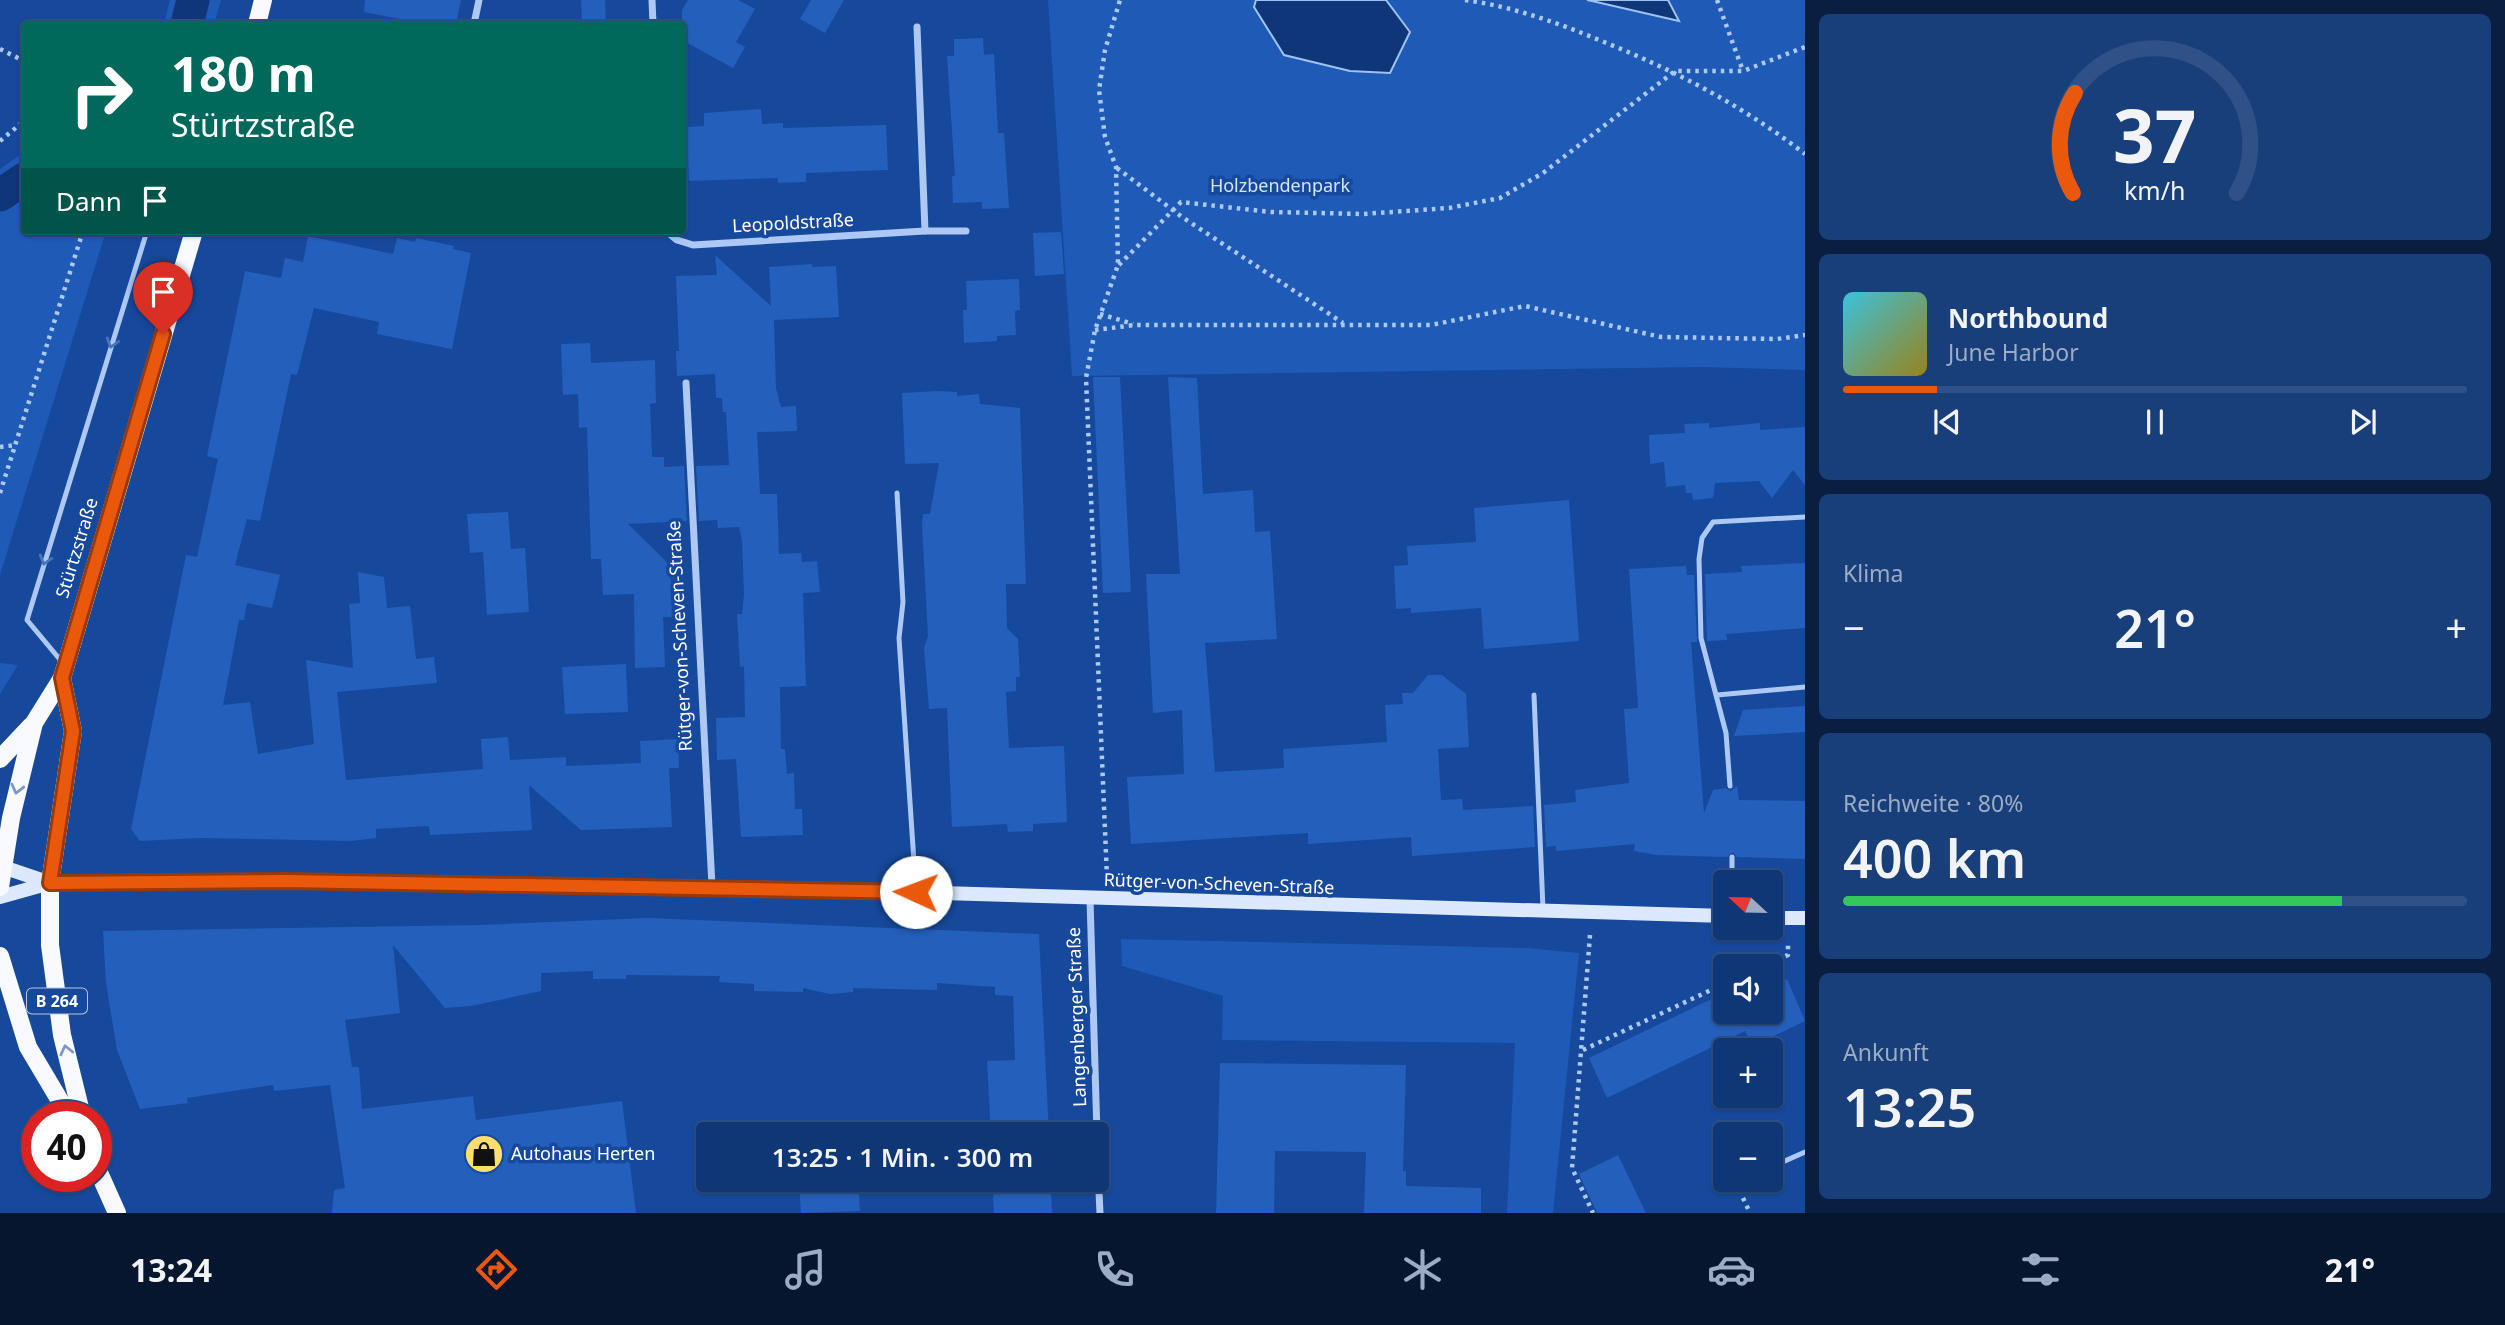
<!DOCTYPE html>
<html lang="de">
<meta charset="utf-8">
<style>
:root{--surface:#103775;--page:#193f7a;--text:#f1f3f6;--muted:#9cacc5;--line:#305187;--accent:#ea580c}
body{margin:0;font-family:"Noto Sans",sans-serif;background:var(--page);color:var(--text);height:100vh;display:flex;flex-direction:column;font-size:26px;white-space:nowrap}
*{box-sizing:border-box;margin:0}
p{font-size:23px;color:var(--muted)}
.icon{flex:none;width:38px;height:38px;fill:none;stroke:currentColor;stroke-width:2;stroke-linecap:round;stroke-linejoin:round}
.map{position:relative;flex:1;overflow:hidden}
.panel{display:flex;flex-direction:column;gap:14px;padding:14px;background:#091e40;width:700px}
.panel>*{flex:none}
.banner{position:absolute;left:21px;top:21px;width:665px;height:214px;border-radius:7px;box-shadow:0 2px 5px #0004,0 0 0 2px var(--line);background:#00695c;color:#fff;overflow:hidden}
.needle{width:46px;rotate:292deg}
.tools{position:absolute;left:1713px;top:870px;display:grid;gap:14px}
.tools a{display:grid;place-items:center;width:70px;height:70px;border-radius:7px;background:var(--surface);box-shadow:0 2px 5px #0004,0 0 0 2px var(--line);font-size:35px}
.speed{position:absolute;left:21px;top:1101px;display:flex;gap:14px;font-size:35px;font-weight:700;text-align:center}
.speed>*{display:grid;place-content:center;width:91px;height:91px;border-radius:50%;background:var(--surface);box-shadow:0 2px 5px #0004,0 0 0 2px var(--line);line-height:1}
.speed .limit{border:10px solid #d22;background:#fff;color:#111}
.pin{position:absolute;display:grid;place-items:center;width:60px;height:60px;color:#fff;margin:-72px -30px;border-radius:50% 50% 50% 0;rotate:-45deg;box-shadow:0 0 7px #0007}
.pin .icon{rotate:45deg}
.me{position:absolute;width:77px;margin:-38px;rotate:272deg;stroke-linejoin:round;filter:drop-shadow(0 0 5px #0008)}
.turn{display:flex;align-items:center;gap:24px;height:147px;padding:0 35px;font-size:32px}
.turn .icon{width:91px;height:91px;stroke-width:2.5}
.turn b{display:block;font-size:49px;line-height:60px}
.then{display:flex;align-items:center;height:66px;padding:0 35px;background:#0003;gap:14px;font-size:26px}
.big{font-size:52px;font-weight:600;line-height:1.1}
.panel .widget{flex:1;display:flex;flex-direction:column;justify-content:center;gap:10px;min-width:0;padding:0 24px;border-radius:10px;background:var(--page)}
.panel .dial{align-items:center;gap:0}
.dial svg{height:182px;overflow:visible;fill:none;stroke:var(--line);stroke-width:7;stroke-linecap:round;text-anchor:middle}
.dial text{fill:var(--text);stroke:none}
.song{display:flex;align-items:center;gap:21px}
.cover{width:84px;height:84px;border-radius:10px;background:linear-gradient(135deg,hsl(190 70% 55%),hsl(50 70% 35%))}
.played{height:7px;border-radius:4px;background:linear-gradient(90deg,var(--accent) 15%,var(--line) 15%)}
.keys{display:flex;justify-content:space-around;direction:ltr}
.heat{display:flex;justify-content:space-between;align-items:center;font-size:38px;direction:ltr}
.charge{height:10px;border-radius:5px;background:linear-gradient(90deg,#34c759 80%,var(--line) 0)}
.trip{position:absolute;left:696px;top:1122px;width:413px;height:70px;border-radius:7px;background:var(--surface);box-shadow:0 2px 5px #0004,0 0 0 2px var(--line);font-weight:600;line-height:70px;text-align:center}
.menu{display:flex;height:112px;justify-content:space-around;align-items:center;background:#06162f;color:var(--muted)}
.menu .icon{width:49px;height:49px}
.menu .current{color:var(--accent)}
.menu b{font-size:32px;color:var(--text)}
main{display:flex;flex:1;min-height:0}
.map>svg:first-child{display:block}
.green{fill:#1e5ab6}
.water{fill:#0e3679;stroke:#9fc2f5;stroke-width:2}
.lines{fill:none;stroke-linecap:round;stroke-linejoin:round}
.canal{stroke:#0e3679;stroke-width:33}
.building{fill:#245fbb}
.path{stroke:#acc8f3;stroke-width:4.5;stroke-dasharray:3.5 5;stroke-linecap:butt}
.lane{stroke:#acc8f3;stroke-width:5}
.street{stroke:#acc8f3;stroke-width:7}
.secondary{stroke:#dce8fd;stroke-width:14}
.primary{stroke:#f8faff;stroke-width:18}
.oneway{stroke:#4a75ba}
.oneway2{stroke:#7c99c9}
.route-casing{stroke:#983908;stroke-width:18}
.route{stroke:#ea580c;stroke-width:12}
.labels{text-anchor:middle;stroke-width:7;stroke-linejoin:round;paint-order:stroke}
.shield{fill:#16499c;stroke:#b9c8e1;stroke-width:2}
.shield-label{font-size:16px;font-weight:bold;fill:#fff}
.park-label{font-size:18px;fill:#d4e4fd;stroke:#16499c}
.street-label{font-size:18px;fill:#fff;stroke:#16499c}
.poi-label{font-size:18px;fill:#fff;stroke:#16499c;text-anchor:start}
</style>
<main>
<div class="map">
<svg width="1805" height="1213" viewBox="0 0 1805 1213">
<rect width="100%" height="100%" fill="#16499c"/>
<g class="green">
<polygon points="170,0 221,0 214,24 164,24"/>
<polygon points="1048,0 1805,0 1805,370 1703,367 1072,376"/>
<polygon points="24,152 24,231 106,231 0,575 0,169"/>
<polygon points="0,663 18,665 0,694"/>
<polygon points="1121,939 1528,948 1579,953 1553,1213 1507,1213 1515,1043 1222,1040 1223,996 1122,966"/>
</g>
<g class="water">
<polygon points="1256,0 1386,0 1410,32 1390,73 1350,71 1284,55 1254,7"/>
<polygon points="1587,0 1668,0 1679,21 1592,1"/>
</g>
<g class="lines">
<g class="canal">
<polyline points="187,24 193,0"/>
<polyline points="0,195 24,179"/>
</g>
</g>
<g class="building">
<polygon points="365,0 461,0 456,24 426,24 364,12"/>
<polygon points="581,0 605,0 606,24 582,24"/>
<polygon points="688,0 738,0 755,9 736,42 745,47 733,68 682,40 682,10"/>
<polygon points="811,0 844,0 825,33 800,19"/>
<polygon points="983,38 984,55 994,54 998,133 1004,133 1009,208 982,209 982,202 953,203 952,176 955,176 947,56 954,56 954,39"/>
<polygon points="761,109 762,124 783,123 783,128 886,125 888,170 806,173 806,182 778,183 778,178 689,181 687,127 704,126 704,113"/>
<polygon points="1061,232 1064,274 1035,276 1033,233"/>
<polygon points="308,236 393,254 397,238 415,242 416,238 454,246 453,249 471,253 452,349 377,334 379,322 314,308 297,375 291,374 260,521 247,519 235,565 280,575 272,608 247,603 244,620 239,620 223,705 250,702 258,754 314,744 306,660 353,668 349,604 360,603 358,572 384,577 387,608 410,606 416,659 434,657 437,683 337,692 346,780 483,769 481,739 508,737 510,760 566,757 566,766 641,763 640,741 678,739 679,768 669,768 672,827 581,830 529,785 532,830 430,835 429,826 376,829 376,838 351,841 200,838 140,841 131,829 186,555 197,557 218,459 207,456 245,271 281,278 285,258 303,262"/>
<polygon points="715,255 771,306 769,267 812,264 812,267 836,266 839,317 774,320 776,388 781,407 796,406 797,431 757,432 760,494 777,494 779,554 801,553 802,562 817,561 820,592 803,593 806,686 780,687 781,749 785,749 787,774 794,773 795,809 802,809 803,835 741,837 736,759 717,760 716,718 745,717 744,666 740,667 737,614 742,614 744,595 742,541 739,527 718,528 717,520 699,521 696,466 729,465 726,412 723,412 722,398 716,398 715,374 677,376 676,351 679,351 676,276 717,275"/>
<polygon points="1019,279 1020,310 1015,311 1016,335 997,336 997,341 964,343 963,310 967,310 966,281"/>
<polygon points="590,343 591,363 655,360 656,403 650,404 652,457 664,457 664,467 684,466 687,521 628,524 670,565 673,617 663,617 665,667 635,668 634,594 603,595 601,559 591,559 587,427 579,428 578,394 563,395 561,344"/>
<polygon points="1093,377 1120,377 1131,592 1103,593"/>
<polygon points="1168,377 1197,378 1203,494 1253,490 1255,532 1270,531 1277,639 1205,643 1215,772 1284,768 1283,749 1387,742 1385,705 1403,704 1402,693 1413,693 1428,675 1442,675 1466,694 1469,747 1438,749 1441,800 1462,799 1463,810 1533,806 1535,847 1412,856 1411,837 1308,844 1308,833 1131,844 1127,777 1184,774 1182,710 1153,713 1146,574 1180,574"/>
<polygon points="938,391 957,392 957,396 979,394 980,404 1020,408 1026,584 1006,584 1007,628 1018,639 1020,677 1016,677 1016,691 1006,692 1009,748 1064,746 1067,822 1033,824 1033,831 1008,832 1007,824 952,827 947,708 929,709 924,648 928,636 922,526 923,514 930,514 939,463 905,464 902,393"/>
<polygon points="1709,423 1709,428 1760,423 1760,430 1805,427 1805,485 1793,470 1772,498 1759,481 1715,483 1713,498 1693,500 1692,493 1686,493 1685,485 1666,487 1664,462 1650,464 1649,435 1685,433 1684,424"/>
<polygon points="1569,500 1579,641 1484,649 1481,608 1411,613 1411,608 1396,609 1394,566 1408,565 1407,546 1476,542 1474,508"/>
<polygon points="508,512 511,549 525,548 529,612 487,615 483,552 470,553 467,514"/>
<polygon points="1805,563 1805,628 1726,634 1727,640 1707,641 1705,574 1742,572 1741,566"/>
<polygon points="1686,566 1687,575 1694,575 1697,642 1691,642 1704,813 1713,790 1725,788 1731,791 1737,786 1739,800 1805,801 1805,859 1737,857 1733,852 1727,857 1656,855 1634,851 1635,844 1556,851 1556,846 1546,847 1544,805 1576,802 1575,790 1629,783 1624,709 1638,708 1629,569"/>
<polygon points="626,664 628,712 565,714 562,667"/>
<polygon points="1805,706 1805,732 1734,736 1743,710"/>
<polygon points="648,918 1039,934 1049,1134 991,1134 987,1061 1015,1060 1013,996 995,995 995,987 937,983 937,990 853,988 853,992 830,994 803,988 803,992 754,991 754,984 719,982 720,976 626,975 626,979 593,979 593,971 541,973 541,991 471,1006 445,1008 393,945 400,1013 345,1020 352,1067 359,1067 362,1109 473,1096 476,1120 622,1101 636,1213 332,1213 334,1190 345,1188 330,1085 274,1091 273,1085 187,1098 188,1103 140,1109 117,1050 106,983 103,931 481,925"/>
<polygon points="1787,979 1805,1021 1753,1046 1745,1031 1607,1098 1589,1058 1726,992 1726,1012 1771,1012 1771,987"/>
<polygon points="1220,1063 1406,1065 1403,1171 1406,1171 1406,1186 1481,1188 1481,1213 1364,1213 1366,1152 1275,1151 1274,1213 1216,1213"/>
<polygon points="1618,1155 1646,1213 1597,1213 1579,1174"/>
<polygon points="799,1180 858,1180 860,1211 801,1213"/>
<polygon points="992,1180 1045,1180 1046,1188 1051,1188 1052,1213 994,1213"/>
</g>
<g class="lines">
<g class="path">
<path d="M 1465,0 C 1515,7 1558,23 1604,42 C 1676,71 1743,106 1805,154"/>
<polyline points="1717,0 1743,71"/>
<polyline points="0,49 24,61"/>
<polyline points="0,141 24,121"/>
<polyline points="1117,168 1182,217 1343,323"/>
<polyline points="1119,265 1181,202 1271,212 1363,214 1449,208 1500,198 1543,173 1675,71 1743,71 1805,47"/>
<polyline points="1100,314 1133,324"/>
<polyline points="1095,330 1135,325 1431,325 1525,306 1661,337 1777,339 1805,335"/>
<polyline points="0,447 15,445"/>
<polyline points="0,493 83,231"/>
<polyline points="1107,878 1086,378 1095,330 1118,265 1116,167 1105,137 1099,90 1105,50 1120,0"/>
<polyline points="1590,935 1572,1168 1593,1213"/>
<polyline points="1762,966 1788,955 1788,941"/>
<polyline points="1583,1050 1726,983"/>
<polyline points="1743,1198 1750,1213"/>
</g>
<g class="lane">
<polyline points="897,493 903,602 899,638 916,892"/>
<polyline points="62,662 27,620 147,231"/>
<polyline points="1534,695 1543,909"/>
<polyline points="1717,695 1805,687"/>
<polyline points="1730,786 1726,733 1701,638 1699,559 1702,538 1713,522 1805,517"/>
<polyline points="1732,882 1732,857"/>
<polyline points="1771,1167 1805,1152"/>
<polyline points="1742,1181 1745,1180"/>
</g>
<g class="street">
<polyline points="652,0 653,24"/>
<polyline points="474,24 479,0"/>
<polyline points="666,231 677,240 693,245 925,231 917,27"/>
<polyline points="925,231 966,231"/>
<polyline points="686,383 712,886"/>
<polyline points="1090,899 1097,1134"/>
<polyline points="1097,1149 1100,1213"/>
</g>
<g class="secondary">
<polyline points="0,866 50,883"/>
<polyline points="0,897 50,883 287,881 772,888 1726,916"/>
<polyline points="1771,918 1805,918"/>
</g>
<g class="primary">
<polyline points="257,24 263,0"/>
<polyline points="0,759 31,726"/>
<polyline points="0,887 11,818 34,723 62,678"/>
<polyline points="0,956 28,1047 69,1116"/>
<polyline points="82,1116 62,1035 50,945 50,883 73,731 62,678 194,231"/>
<polyline points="96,1166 117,1213"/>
</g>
</g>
<defs><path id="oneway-chevron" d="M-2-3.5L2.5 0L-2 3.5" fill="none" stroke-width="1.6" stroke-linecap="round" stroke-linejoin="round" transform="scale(1.75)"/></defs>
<g class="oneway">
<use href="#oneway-chevron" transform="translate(112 343) rotate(107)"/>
<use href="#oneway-chevron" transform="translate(45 560) rotate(107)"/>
</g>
<g class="oneway2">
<use href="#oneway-chevron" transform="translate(17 789) rotate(104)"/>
<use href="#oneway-chevron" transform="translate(66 1050) rotate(-103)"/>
</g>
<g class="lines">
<g class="route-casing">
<polyline id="route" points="163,334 62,678 73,731 50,883 287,881 916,892"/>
</g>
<use href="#route" class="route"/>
</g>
<defs>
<g id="shop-disc" transform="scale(2.0125)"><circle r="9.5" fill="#ffde6e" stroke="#16499c"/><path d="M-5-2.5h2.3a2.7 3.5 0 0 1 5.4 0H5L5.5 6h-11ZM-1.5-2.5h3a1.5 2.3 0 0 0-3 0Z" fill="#111"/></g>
</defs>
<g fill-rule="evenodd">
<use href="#shop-disc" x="484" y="1154"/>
</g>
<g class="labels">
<rect class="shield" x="27" y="988.5" width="60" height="25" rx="5"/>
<g class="shield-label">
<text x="57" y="1007">B 264</text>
</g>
<g class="park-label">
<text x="1280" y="192">Holzbendenpark</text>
</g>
<g class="street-label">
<text transform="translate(793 223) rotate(-3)" y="6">Leopoldstraße</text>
<text transform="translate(77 548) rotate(-73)" y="6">Stürtzstraße</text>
<text transform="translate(680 636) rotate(-93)" y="6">Rütger-von-Scheven-Straße</text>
<text transform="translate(1219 884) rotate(2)" y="6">Rütger-von-Scheven-Straße</text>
<text transform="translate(1077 1017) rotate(-92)" y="6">Langenberger Straße</text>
</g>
<g class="poi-label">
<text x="511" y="1160">Autohaus Herten</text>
</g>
</g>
</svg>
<div class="tools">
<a><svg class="needle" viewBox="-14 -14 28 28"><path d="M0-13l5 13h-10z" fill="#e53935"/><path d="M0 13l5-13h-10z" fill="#9cacc5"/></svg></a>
<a><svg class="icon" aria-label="sound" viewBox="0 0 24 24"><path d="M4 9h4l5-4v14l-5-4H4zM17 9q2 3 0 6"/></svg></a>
<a>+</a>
<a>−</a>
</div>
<div class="speed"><div class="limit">40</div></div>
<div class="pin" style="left:163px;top:334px;background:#d93025"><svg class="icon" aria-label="arrive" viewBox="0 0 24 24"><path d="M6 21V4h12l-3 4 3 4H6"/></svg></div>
<svg class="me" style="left:916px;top:892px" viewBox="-20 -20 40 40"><circle r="19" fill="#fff"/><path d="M0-13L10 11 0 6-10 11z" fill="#ea580c"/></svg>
<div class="trip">13:25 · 1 Min. · 300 m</div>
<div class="banner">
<div class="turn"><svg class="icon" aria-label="right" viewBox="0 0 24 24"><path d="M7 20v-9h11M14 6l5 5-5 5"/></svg><div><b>180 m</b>Stürtzstraße</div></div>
<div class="then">Dann<svg class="icon" aria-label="arrive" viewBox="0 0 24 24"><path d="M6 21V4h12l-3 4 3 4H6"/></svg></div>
</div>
</div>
<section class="panel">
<div class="widget dial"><svg viewBox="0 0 100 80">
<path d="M14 69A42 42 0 1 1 86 69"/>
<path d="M14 69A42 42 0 0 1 15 25" stroke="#ea580c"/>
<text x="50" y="56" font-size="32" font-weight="700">37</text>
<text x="50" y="72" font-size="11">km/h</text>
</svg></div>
<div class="widget">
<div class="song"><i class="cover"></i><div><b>Northbound</b><p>June Harbor</p></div></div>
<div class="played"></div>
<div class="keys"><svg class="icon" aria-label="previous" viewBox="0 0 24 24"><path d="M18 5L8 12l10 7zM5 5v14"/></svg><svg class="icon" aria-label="pause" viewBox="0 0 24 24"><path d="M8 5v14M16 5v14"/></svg><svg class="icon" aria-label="next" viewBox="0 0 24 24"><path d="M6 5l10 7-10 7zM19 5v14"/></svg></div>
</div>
<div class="widget"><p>Klima</p>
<div class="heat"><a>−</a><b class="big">21°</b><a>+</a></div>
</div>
<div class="widget"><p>Reichweite · 80%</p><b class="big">400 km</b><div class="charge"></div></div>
<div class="widget"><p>Ankunft</p><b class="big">13:25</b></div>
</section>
</main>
<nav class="menu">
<b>13:24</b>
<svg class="icon current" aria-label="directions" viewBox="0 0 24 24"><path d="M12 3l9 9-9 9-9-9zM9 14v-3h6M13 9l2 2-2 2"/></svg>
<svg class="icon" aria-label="music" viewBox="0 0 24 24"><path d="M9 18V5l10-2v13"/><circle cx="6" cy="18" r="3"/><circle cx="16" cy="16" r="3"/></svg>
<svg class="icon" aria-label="phone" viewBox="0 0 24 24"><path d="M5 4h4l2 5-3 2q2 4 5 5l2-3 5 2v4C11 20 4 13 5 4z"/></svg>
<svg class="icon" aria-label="climate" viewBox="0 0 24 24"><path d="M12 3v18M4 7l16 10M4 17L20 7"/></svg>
<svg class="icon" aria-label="car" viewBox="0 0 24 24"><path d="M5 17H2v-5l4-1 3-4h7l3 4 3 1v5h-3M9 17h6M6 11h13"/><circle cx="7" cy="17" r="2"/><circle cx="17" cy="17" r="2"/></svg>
<svg class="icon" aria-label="filters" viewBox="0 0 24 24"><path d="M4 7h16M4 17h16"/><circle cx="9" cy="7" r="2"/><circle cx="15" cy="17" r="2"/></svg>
<b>21°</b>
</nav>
